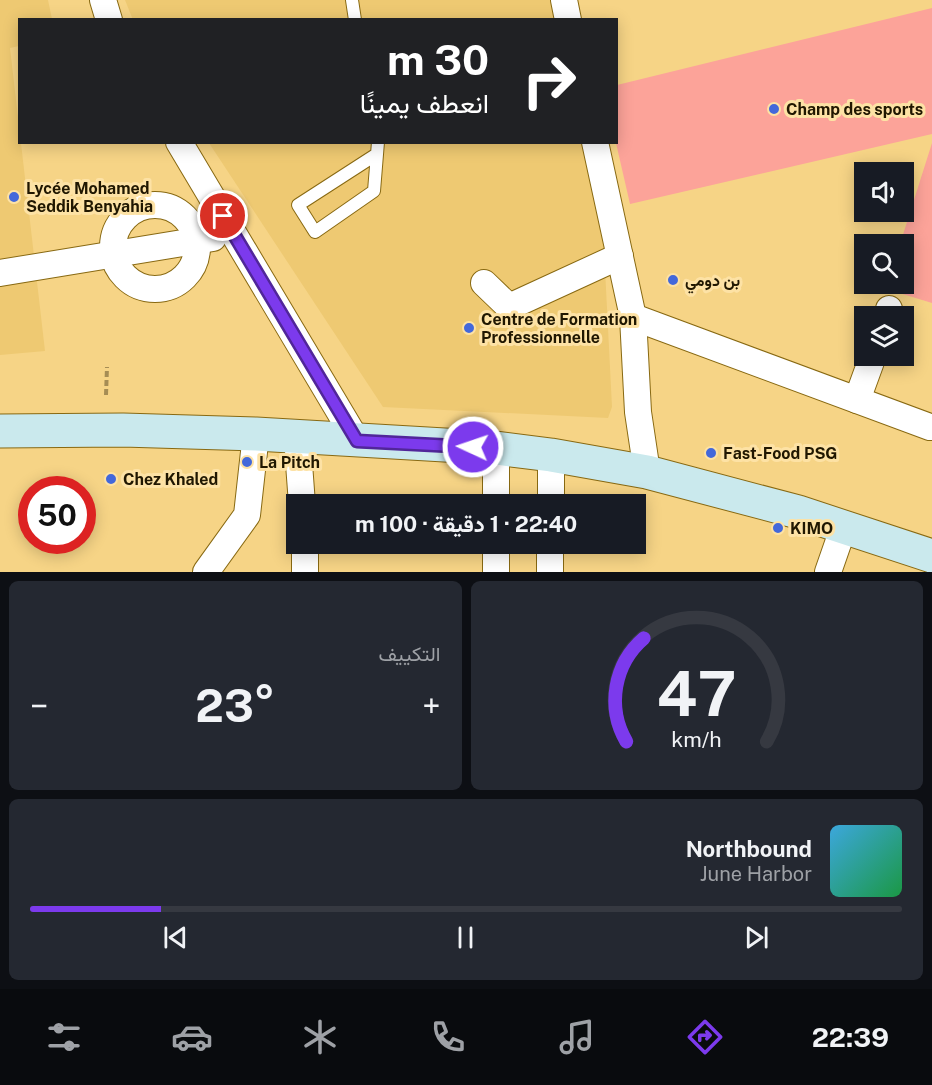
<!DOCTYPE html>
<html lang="ar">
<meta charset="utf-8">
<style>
:root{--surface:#171b24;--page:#242831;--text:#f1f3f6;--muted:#9ea1a6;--line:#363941;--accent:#7c3aed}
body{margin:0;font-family:"Public Sans",Vazirmatn,sans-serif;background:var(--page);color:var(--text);direction:rtl;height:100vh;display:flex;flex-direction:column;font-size:22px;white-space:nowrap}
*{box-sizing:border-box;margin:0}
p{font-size:20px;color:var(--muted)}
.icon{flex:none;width:33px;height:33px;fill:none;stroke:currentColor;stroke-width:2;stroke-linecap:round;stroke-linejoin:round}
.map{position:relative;height:572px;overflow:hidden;direction:ltr}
.drawer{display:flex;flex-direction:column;gap:9px;padding:9px;background:#0d0f14;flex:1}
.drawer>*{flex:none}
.banner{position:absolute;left:18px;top:18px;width:600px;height:126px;border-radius:0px;box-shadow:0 3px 15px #0003;direction:rtl;background:#202124;color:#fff;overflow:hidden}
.controls{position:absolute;left:854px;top:162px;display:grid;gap:12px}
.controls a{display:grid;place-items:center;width:60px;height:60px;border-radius:0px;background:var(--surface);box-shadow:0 3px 15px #0003;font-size:30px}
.speed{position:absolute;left:18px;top:476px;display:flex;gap:12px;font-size:30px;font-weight:700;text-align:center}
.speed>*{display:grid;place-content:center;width:78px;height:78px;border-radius:50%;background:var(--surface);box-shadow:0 3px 15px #0003;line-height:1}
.speed .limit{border:9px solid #d22;background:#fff;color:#111}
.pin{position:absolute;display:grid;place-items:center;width:51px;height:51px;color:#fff;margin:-26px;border:3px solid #fff;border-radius:50%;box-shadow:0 2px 6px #0007}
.me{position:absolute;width:66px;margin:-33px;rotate:273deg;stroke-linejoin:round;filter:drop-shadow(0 0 4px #0008)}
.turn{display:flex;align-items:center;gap:21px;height:126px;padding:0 30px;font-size:27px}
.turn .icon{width:78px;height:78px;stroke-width:2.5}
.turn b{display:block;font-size:42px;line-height:51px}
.big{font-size:45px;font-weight:700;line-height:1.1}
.drawer .card{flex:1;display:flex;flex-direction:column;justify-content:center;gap:9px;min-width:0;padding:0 21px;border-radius:9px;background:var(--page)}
.drawer .dial{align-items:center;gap:0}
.dial svg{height:156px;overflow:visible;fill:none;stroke:var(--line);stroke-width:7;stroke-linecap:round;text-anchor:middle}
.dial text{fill:var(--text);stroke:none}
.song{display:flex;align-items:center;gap:18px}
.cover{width:72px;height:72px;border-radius:9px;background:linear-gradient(135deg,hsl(200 70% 55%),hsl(140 70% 35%))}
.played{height:6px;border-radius:3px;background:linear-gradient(90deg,var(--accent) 15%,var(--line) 15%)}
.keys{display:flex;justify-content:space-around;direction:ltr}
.heat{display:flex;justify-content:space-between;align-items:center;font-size:33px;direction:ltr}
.drawer .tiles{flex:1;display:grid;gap:9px;grid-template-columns:1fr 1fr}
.card:last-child{grid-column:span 2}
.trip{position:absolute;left:286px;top:494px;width:360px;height:60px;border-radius:0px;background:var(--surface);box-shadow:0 3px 15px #0003;font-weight:700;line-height:60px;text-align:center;direction:rtl}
.dock{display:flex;height:96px;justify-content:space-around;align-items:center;background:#090b0e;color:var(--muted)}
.dock .icon{width:42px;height:42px}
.dock .on{color:var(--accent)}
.dock b{font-size:27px;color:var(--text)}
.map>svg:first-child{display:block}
.built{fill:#eec972}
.garden{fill:#fca399}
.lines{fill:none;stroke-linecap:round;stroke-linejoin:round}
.lane-casing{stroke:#886912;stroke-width:14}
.street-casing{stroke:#886912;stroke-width:28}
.secondary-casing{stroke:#886912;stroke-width:35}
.path{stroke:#a68d54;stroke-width:4;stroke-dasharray:6 3;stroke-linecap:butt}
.lane{stroke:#fff;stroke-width:12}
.street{stroke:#fff;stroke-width:26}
.secondary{stroke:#cae9ed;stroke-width:33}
.route-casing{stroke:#51269a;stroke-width:15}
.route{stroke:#7c3aed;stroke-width:10}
.poi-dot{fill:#4368da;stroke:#fde2a5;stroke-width:2}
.labels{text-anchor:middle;stroke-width:6;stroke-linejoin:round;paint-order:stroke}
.poi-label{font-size:16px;font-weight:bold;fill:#201701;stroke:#fde2a5;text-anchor:start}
</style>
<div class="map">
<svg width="932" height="572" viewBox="0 0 932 572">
<rect width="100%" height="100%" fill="#f6d486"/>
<g class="built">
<polygon points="0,0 48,0 52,19 20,20 19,46 10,48 45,351 0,355"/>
<polygon points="125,0 561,0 564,19 133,20"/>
<polygon points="209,143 586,143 604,249 612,407 608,418 383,407"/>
</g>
<g class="garden">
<polygon points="932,8 932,134 630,204 616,143 617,85"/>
<polygon points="932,143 932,303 886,289 888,284 903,284 903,244 900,244"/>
</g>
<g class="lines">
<g class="lane-casing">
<g id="lane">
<polyline points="352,0 355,20"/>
<polyline points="377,154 298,205 315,232 374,191 378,142"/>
</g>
</g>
<g class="street-casing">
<g id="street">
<polyline points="103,0 109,20"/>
<polyline points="564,0 568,20"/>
<polyline points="179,142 357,441"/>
<polyline points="595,142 633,317 638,412 647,472"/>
<circle cx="155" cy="247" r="42"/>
<polyline points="0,273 213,238"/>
<polyline points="484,283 509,307 620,256"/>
<polyline points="887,316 889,309"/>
<polyline points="633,317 930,427"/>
<polyline points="857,400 873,356"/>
<polyline points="297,437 302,504"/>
<polyline points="496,448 496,504"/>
<polyline points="551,504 551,455"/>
<polyline points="305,543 305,572"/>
<polyline points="496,543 496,572"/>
<polyline points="206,572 247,515 256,434"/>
<polyline points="550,572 550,543"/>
<polyline points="828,572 844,526"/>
</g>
</g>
<g class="secondary-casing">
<polyline id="secondary" points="0,431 123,430 256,434 496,448 551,455 647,472 798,512 932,556"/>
</g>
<polyline class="path" points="106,395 107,367"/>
<use href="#lane" class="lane"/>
<use href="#street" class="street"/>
<use href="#secondary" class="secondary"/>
</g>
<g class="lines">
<g class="route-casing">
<polyline id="route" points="223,216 357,441 473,447"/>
</g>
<use href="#route" class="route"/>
</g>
<g class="poi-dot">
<circle cx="774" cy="109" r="6"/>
<circle cx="14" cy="197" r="6"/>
<circle cx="673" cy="280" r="6"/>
<circle cx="469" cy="328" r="6"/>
<circle cx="711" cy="453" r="6"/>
<circle cx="247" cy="462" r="6"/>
<circle cx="111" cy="479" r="6"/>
<circle cx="778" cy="528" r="6"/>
</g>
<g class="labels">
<g class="poi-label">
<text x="786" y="115">Champ des sports</text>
<text x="26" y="194">Lycée Mohamed<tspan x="26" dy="18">Seddik Benyahia</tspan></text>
<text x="685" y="286">بن دومي</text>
<text x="481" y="325">Centre de Formation<tspan x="481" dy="18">Professionnelle</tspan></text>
<text x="723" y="459">Fast-Food PSG</text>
<text x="259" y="468">La Pitch</text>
<text x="123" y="485">Chez Khaled</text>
<text x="790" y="534">KIMO</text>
</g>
</g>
</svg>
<div class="controls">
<a><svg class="icon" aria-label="sound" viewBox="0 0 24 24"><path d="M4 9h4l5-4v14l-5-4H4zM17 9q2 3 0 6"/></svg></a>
<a><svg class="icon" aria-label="search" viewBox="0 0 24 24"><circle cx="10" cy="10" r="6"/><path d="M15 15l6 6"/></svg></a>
<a><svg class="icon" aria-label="layers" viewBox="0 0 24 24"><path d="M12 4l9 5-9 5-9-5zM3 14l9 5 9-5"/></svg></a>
</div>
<div class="speed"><div class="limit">50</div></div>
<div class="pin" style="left:223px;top:216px;background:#d93025"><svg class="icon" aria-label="arrive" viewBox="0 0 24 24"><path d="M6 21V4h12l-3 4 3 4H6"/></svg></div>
<svg class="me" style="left:473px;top:447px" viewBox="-20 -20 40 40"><circle r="17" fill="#7c3aed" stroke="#fff" stroke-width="3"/><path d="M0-11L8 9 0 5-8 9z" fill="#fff"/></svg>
<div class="trip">22:40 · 1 دقيقة · 100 m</div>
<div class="banner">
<div class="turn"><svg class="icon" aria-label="right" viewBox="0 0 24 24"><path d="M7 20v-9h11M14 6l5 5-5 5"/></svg><div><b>30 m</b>انعطف يمينًا</div></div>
</div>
</div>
<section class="drawer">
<div class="tiles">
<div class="card dial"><svg viewBox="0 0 100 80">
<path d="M14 69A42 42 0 1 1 86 69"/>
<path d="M14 69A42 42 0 0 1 23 16" stroke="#7c3aed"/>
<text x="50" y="56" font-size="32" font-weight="700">47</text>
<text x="50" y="72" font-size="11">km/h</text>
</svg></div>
<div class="card"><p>التكييف</p>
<div class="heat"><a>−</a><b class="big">23°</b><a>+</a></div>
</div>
<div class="card">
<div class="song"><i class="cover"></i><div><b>Northbound</b><p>June Harbor</p></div></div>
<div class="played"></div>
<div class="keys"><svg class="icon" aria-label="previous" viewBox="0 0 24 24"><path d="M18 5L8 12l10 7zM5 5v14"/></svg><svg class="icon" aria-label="pause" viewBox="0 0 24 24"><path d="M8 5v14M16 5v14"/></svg><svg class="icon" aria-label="next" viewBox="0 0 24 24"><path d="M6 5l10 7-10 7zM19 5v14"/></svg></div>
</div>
</div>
</section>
<nav class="dock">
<b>22:39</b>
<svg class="icon on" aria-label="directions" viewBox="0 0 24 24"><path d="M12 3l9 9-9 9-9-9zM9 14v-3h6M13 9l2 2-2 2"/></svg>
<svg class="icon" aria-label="music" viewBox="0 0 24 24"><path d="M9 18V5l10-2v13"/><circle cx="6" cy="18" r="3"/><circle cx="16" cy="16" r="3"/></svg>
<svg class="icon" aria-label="phone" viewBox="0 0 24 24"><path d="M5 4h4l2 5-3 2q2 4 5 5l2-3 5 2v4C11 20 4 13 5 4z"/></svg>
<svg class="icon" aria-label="climate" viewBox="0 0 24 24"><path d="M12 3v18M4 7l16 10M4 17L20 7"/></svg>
<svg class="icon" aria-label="car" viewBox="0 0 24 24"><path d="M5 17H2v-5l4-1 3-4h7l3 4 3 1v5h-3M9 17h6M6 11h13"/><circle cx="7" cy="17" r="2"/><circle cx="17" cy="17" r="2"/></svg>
<svg class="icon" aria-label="filters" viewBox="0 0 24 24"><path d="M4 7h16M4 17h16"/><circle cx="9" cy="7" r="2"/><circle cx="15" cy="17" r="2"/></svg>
</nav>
